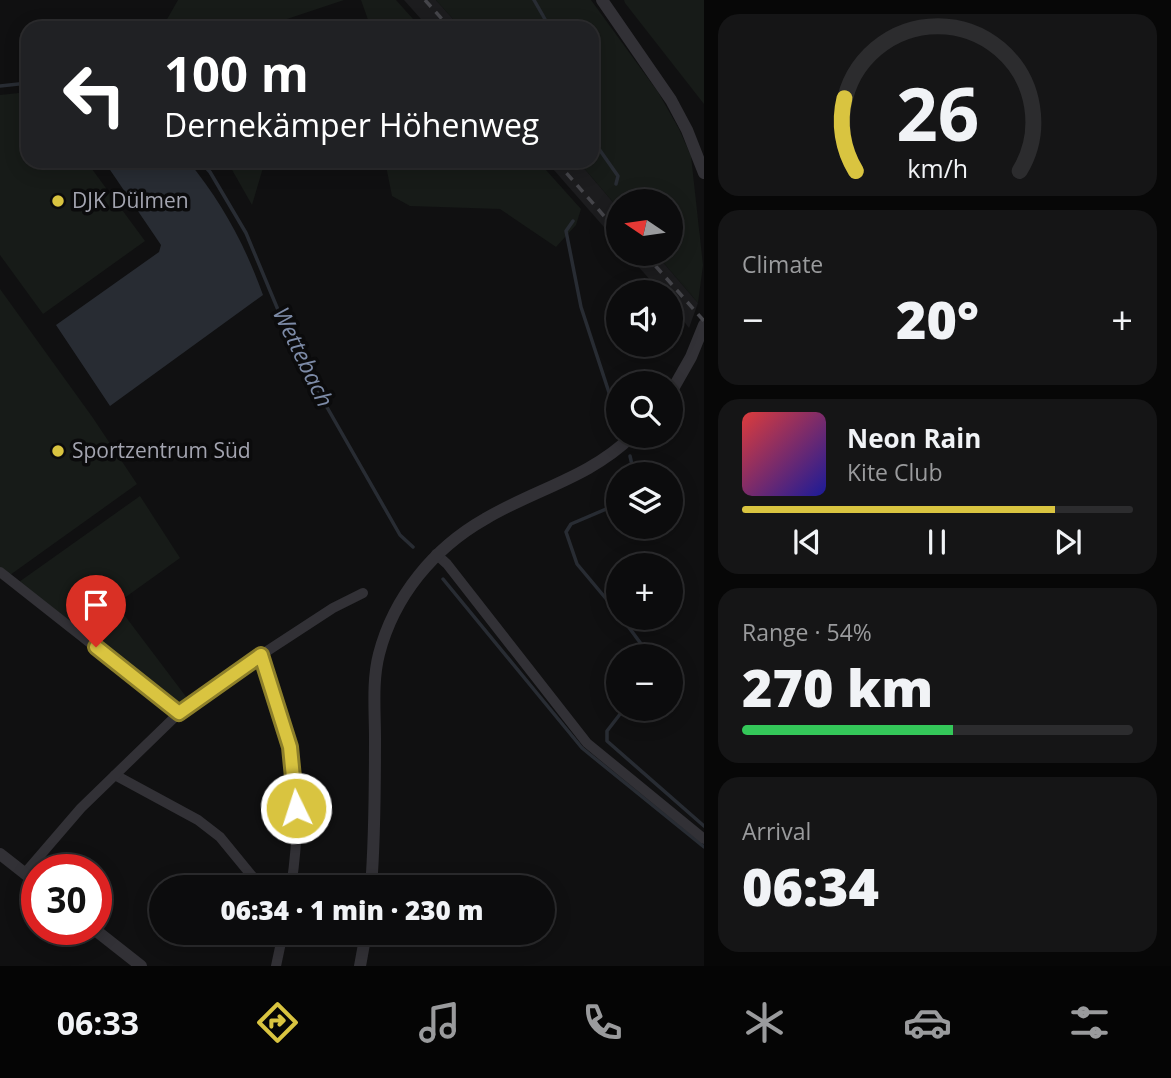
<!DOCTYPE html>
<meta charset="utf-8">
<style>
:root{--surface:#0c0c0d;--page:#151516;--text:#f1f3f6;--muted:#9a9b9d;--line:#2c2c2e;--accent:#d9c440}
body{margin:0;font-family:"Open Sans",sans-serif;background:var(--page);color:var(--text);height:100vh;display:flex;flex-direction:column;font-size:26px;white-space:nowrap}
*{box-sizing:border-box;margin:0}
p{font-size:23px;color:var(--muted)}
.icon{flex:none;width:38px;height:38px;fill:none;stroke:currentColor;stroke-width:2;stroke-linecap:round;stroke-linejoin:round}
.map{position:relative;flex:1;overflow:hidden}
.side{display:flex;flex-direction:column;gap:14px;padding:14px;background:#070707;width:467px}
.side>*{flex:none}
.guide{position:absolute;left:21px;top:21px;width:578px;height:147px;border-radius:21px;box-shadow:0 4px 18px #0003,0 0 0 2px var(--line);background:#202124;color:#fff;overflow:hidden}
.needle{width:46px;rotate:283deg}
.fabs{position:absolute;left:606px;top:189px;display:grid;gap:14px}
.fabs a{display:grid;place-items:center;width:77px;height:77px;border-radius:50%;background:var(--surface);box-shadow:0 4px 18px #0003,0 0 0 2px var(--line);font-size:35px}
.speed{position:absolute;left:21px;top:854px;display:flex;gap:14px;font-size:35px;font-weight:700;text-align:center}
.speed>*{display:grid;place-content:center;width:91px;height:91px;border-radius:50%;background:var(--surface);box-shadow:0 4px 18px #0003,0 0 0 2px var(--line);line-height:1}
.speed .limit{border:10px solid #d22;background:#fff;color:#111}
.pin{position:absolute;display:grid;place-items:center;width:60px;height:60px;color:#fff;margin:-72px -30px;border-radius:50% 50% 50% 0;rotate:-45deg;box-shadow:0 0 7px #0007}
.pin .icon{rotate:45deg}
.me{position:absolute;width:77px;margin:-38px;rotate:356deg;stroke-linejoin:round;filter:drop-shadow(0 0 5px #0008)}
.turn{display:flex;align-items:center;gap:24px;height:147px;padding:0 28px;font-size:32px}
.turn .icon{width:91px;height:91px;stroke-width:2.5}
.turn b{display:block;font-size:49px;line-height:60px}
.big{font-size:52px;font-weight:800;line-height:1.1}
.side .tile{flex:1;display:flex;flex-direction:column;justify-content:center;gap:10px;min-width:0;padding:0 24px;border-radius:21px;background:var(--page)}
.side .dial{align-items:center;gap:0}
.dial svg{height:182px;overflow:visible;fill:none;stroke:var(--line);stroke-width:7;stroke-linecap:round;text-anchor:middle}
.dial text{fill:var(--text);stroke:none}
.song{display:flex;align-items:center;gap:21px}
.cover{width:84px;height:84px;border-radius:10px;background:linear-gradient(135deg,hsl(0 70% 55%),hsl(240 70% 35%))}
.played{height:7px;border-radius:4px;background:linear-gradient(90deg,var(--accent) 80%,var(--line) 80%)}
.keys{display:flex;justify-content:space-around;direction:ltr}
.heat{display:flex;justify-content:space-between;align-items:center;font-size:38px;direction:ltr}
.charge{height:10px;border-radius:5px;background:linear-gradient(90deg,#34c759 54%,var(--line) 0)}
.trip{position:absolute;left:149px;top:875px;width:406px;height:70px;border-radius:35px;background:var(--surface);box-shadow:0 4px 18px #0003,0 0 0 2px var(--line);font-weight:800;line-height:70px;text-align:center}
.dock{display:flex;height:112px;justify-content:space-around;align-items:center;background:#050505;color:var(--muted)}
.dock .icon{width:49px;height:49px}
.dock .current{color:var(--accent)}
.dock b{font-size:32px;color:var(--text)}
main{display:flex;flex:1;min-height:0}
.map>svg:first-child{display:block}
.built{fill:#1c1c1e}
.green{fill:#171b18}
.water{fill:#282c33}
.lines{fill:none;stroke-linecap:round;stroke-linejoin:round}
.stream{stroke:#282c33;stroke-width:3.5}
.minor{stroke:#323136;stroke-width:10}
.tertiary{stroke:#323136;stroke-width:12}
.rail{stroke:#45454a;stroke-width:3.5;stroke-dasharray:9 7;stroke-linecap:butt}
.route-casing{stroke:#8d7f2a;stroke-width:18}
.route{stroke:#d9c440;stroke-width:12}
.poi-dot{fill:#d9c440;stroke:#0b0b0c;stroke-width:2.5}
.labels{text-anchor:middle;stroke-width:7;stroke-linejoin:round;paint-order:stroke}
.poi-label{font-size:21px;fill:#a3a4b0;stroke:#0b0b0c;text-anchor:start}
.water-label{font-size:23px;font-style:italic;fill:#7d8ba7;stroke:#0b0b0c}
</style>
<main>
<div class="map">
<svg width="704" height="966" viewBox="0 0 704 966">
<rect width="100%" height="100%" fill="#101011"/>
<g class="built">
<polygon points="404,0 436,0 461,28 429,28"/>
<polygon points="546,161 578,161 618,208 618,243"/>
<polygon points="627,254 656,254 698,303 689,328 670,303 670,292 661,292"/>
</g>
<g class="green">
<polygon points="178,0 344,0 260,28 162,28"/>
<polygon points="361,0 396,0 421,28 371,28"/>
<polygon points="436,0 591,0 658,92 679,129 691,156 703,265 698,303 656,254 670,254 670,201 618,201 618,208 578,161 592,161 592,28 461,28"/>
<polygon points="624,0 704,0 704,104 625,3"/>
<polygon points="28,92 28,161 86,161 145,241 43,314 0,255 0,95"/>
<polygon points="227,161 265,161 252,205"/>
<polygon points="385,161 538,161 581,209 576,225 556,247 500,209 410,206 392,196"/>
<polygon points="0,289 93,418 137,484 10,575 0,567"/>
<polygon points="140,496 180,558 116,604 187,698 176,705 19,582"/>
</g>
<path class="water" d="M 104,161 L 188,161 C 222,202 245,245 263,295 L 110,406 L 56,325 L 159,252 L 161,245 Z"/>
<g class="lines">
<g class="stream">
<polyline points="534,0 550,28"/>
<polyline points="0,86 28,83"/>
<polyline points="592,139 618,176 616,184"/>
<polyline points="200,161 210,172 246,233 296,353 400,535 413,547"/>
<polyline points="573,221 566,231 581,307 618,420"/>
<polyline points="630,456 634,474"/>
<polyline points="618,504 571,524 566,532 577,564 618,613"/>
<polyline points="443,579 582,748 704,847"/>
<polyline points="622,618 650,656"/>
<polyline points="624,709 607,731 607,741 704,826"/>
</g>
<g class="minor">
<polyline points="436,554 447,564 587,743 704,839"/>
<polyline points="0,572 179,713"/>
<path d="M 261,655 C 270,686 283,717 290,748 C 300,792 298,842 291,887"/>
<polyline points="115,775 198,820 220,837 261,887"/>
<polyline points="25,873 81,808 179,713 261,655 333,608 363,593"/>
<polyline points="276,966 283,933"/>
</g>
<g class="tertiary">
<polyline points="602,0 671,100 687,130 704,173"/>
<polyline points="670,394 691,357 704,325"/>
<polyline points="0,854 37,883"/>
<path d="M 371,887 C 375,838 375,788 375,738 C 375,711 372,681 379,654 C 394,596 434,548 485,519 C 535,489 589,478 632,436"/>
<polyline points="94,929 141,966"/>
<polyline points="360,966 366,933"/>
</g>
<g class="rail">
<polyline points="425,0 450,28"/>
<polyline points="556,161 618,232"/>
<polyline points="645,254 704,321"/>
</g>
</g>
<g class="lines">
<g class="route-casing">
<polyline id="route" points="96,647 179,713 261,655 290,747 296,808"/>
</g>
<use href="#route" class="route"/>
</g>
<g class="poi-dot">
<circle cx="58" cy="201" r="7"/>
<circle cx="58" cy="451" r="7"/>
</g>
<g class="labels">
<g class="poi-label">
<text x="72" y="208">DJK Dülmen</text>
<text x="72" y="458">Sportzentrum Süd</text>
</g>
<g class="water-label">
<text transform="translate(303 357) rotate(64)" y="8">Wettebach</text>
</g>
</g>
</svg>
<div class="fabs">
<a><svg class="needle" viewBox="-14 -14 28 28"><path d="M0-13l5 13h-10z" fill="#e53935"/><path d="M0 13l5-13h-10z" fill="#9a9b9d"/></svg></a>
<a><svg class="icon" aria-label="sound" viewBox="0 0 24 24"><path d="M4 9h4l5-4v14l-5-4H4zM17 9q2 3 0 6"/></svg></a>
<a><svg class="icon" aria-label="search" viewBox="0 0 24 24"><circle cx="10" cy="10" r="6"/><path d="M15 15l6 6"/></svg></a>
<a><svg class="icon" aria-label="layers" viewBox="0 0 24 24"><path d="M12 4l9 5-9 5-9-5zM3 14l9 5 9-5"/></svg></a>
<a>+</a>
<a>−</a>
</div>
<div class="speed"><div class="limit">30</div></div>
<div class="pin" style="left:96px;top:647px;background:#d93025"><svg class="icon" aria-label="arrive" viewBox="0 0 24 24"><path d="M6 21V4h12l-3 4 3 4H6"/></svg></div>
<svg class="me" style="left:296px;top:808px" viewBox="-20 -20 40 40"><circle r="17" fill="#d9c440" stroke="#fff" stroke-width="3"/><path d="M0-11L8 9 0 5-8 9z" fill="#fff"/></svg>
<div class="trip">06:34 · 1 min · 230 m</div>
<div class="guide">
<div class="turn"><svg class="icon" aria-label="left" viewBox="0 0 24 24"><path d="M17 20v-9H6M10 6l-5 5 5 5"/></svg><div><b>100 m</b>Dernekämper Höhenweg</div></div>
</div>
</div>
<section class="side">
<div class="tile dial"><svg viewBox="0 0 100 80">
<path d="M14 69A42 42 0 1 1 86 69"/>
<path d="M14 69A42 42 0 0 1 9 37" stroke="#d9c440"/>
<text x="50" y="56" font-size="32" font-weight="700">26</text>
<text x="50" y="72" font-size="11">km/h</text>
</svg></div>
<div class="tile"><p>Climate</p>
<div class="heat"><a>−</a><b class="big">20°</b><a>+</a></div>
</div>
<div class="tile">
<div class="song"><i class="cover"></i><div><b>Neon Rain</b><p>Kite Club</p></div></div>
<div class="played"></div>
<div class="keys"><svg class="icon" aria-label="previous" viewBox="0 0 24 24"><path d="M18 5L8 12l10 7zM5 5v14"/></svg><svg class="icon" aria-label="pause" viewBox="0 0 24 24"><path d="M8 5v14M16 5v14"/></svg><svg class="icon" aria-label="next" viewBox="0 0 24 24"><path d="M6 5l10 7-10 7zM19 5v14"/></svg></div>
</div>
<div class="tile"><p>Range · 54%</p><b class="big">270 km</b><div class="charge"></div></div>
<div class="tile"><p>Arrival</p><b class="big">06:34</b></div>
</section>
</main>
<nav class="dock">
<b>06:33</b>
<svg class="icon current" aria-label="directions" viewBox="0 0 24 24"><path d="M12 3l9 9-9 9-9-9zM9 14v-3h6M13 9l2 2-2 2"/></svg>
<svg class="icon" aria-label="music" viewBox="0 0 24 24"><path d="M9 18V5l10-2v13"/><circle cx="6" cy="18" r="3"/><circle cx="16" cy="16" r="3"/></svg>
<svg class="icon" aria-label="phone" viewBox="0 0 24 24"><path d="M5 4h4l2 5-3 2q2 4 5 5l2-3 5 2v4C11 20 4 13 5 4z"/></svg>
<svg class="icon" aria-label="climate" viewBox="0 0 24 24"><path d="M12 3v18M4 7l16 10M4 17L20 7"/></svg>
<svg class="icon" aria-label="car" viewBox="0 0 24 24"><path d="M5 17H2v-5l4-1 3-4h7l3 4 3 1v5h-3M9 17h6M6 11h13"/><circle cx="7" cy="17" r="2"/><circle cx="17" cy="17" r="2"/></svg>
<svg class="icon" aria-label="filters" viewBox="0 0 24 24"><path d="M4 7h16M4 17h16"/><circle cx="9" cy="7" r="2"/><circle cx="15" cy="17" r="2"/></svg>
</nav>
